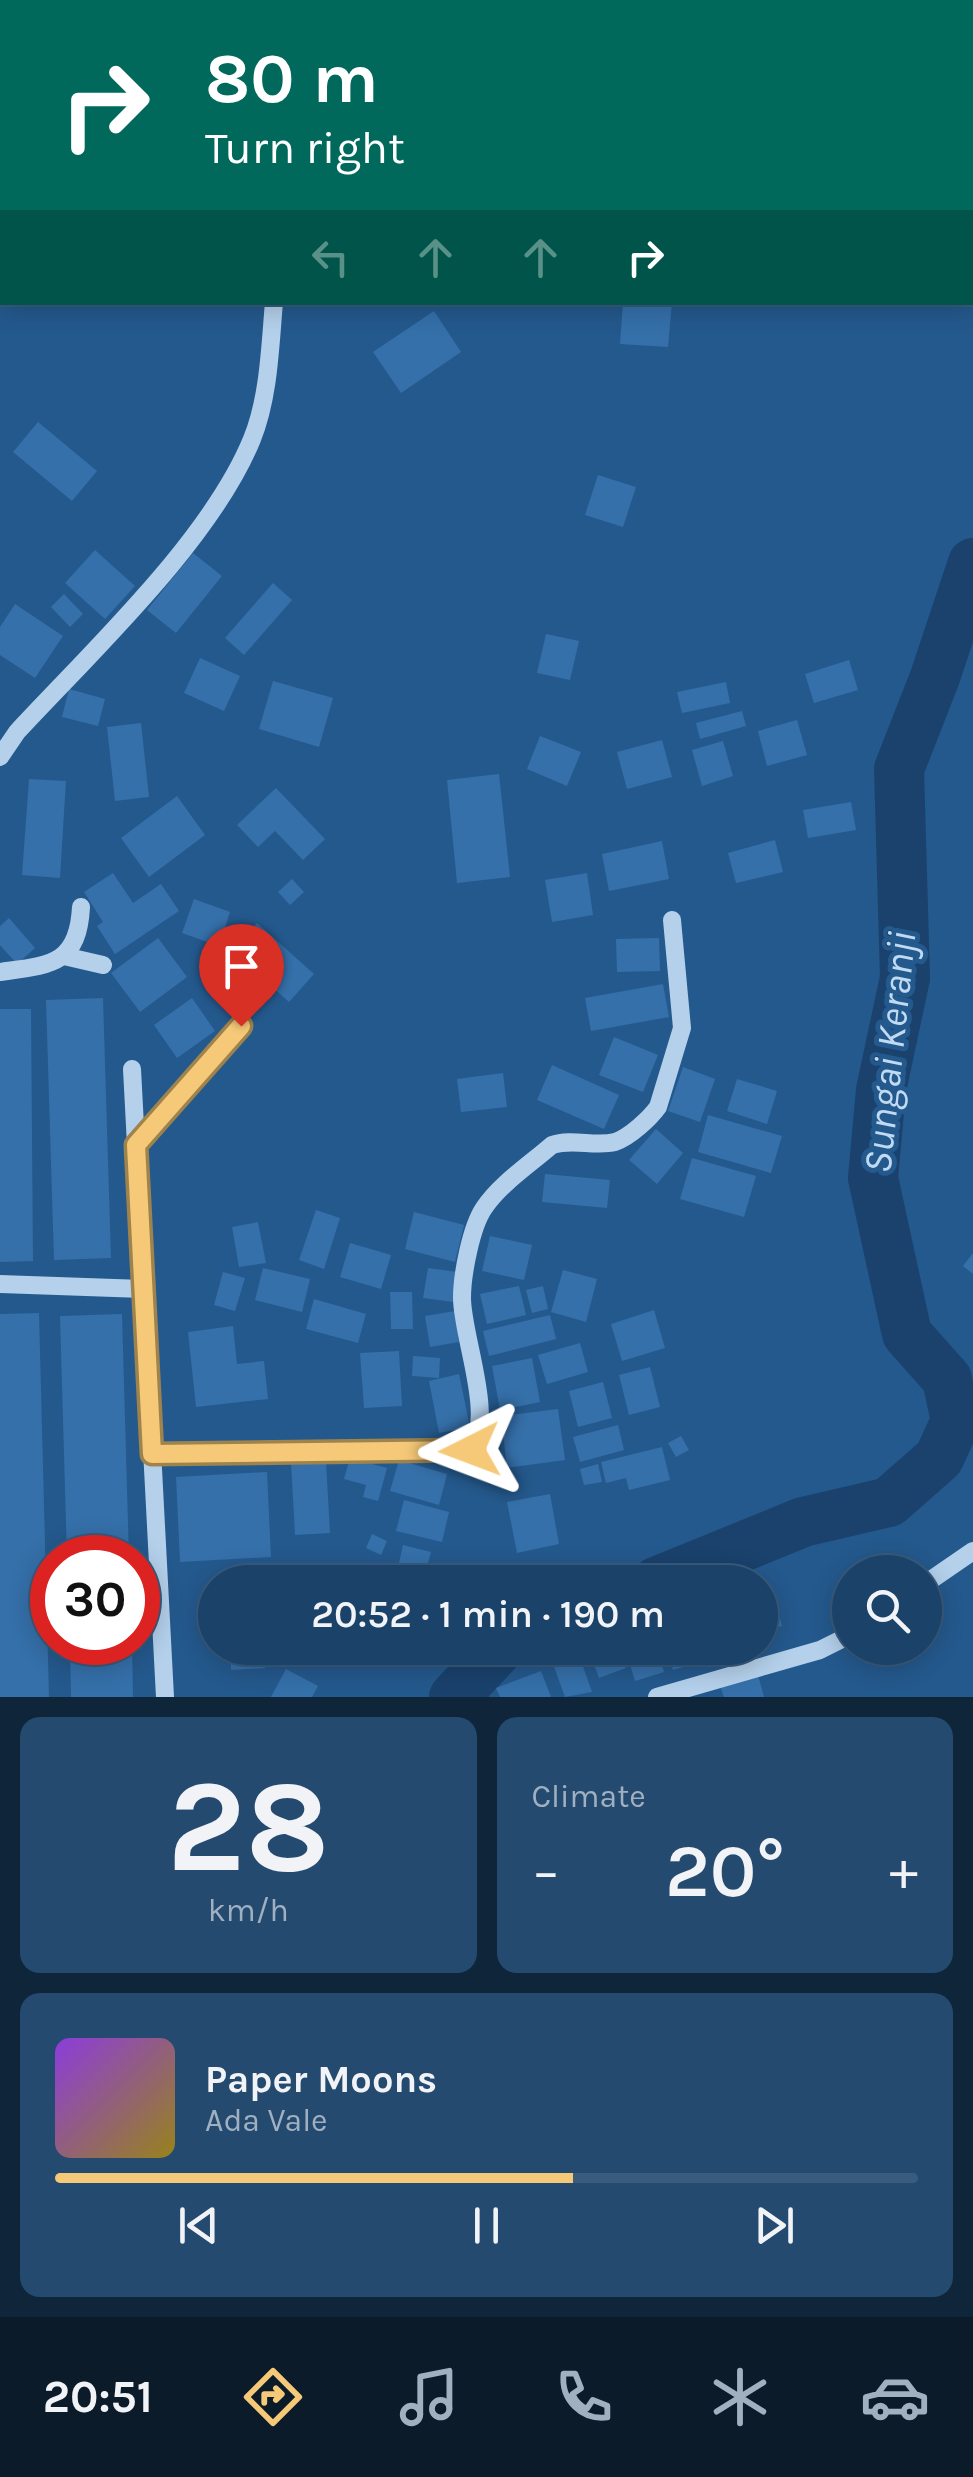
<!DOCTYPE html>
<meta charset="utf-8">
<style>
:root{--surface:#1b436a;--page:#244a70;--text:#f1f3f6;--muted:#a0b0c1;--line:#395c7e;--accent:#f5c977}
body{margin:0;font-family:Karla,sans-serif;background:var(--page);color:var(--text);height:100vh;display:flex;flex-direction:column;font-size:38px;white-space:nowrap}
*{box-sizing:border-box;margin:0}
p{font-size:32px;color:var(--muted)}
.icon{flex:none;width:55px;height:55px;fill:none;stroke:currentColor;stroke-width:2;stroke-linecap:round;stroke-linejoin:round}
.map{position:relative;height:1697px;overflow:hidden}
.side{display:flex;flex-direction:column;gap:20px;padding:20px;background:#0f253a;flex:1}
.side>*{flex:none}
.guide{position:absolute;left:0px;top:0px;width:975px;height:305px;box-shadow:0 5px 25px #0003,0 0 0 2px var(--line);background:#00695c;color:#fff;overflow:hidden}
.controls{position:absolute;left:832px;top:1555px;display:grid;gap:20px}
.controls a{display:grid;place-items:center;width:110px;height:110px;border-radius:50%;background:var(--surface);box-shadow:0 5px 25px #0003,0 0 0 2px var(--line);font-size:50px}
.speed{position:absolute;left:30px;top:1535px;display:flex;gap:20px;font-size:50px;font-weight:700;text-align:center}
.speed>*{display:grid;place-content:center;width:130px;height:130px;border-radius:50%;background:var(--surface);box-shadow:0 5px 25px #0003,0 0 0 2px var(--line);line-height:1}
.speed .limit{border:15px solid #d22;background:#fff;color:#111}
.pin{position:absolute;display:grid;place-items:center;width:85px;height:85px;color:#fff;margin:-102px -42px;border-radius:50% 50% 50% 0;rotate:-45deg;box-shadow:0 0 10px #0007}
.pin .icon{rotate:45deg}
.me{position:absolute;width:110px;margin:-55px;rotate:267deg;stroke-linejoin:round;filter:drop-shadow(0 0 8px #0008)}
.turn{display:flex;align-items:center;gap:35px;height:210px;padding:0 40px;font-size:45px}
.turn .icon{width:130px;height:130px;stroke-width:2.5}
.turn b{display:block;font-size:70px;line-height:85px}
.lanes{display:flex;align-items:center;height:95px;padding:0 40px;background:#0003;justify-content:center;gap:50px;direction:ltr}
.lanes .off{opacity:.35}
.big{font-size:75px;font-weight:600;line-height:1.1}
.side .widget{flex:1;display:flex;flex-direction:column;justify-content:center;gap:15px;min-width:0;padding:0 35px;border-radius:20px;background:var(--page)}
.side .dial{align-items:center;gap:0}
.dial b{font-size:130px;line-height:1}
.song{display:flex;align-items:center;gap:30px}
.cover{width:120px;height:120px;border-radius:15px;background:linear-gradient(135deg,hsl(270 70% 55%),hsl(50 70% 35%))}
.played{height:10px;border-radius:5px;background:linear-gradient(90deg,var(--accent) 60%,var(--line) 60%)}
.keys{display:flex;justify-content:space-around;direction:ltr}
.heat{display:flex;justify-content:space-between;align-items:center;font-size:55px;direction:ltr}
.side .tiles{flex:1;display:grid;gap:20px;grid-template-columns:1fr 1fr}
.widget:last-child{grid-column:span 2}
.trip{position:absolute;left:198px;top:1565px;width:580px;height:100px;border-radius:50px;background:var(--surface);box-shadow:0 5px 25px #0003,0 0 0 2px var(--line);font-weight:600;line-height:100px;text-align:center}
.dock{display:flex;height:160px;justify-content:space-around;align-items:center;background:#0b1b2a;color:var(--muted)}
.dock .icon{width:70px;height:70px}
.dock .active{color:var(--accent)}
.dock b{font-size:45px;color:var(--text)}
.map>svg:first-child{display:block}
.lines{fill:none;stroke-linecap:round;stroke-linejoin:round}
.river{stroke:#1a426d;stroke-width:50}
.building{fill:#3570aa}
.minor{stroke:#b4d0eb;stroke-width:18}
.route-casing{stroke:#9f834d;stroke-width:25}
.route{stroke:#f5c977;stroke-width:18}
.labels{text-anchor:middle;stroke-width:10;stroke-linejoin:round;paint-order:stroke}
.water-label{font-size:40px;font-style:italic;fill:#c0daf2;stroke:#24598d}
</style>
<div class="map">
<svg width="973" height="1697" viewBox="0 0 973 1697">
<rect width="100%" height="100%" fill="#24598d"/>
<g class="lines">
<g class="river">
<polyline points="656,1582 803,1522 889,1502 939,1458 956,1421 947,1379 907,1334 873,1178 881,1090 905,978 899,769 935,677 973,563"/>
<polyline points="454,1697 500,1648"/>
</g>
</g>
<g class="building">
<polygon points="623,302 672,302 668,347 620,344"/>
<polygon points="434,311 461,352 401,393 373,352"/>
<polygon points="38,422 97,471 72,501 13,452"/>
<polygon points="598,475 636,487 623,527 585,515"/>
<polygon points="95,550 135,586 105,619 65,583"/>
<polygon points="193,553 222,576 176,633 147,610"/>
<polygon points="273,583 292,600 244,655 225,638"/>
<polygon points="64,594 83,614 70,627 51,607"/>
<polygon points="15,604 63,636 35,678 0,655 0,627"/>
<polygon points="546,634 579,641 570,680 537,673"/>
<polygon points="200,658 240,676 224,711 184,693"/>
<polygon points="849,660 858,690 814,703 805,674"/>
<polygon points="273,681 333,698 319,747 259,729"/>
<polygon points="726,682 730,703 682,713 677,692"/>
<polygon points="69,689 105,699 98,726 62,717"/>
<polygon points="742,711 746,726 700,739 696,723"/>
<polygon points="797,720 807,755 767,766 758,731"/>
<polygon points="141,723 149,797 115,801 107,727"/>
<polygon points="540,736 581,752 567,786 527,769"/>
<polygon points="662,740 672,777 627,789 617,752"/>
<polygon points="723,741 733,776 702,786 692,750"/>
<polygon points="499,774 510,877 457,883 447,780"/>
<polygon points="29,779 66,781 60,878 22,875"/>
<polygon points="276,788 325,839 303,860 275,831 258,847 237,825"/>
<polygon points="177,796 205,835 149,877 121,838"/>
<polygon points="851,802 856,830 808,838 803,810"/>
<polygon points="775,840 783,872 736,883 728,853"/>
<polygon points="662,841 669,879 609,891 602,854"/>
<polygon points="113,873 133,903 161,884 179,911 115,954 97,926 103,922 84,892"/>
<polygon points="587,873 593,915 552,922 545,880"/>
<polygon points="292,879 304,892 290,905 278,892"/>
<polygon points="194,899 230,912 219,946 182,933"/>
<polygon points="9,918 35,948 17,964 0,945 0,926"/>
<polygon points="257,923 314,974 289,1002 232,951"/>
<polygon points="158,938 187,977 140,1012 111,973"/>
<polygon points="659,938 660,971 617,972 616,939"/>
<polygon points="232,970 255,993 240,1008 217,985"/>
<polygon points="663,984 669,1017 591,1031 585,998"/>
<polygon points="103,998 111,1258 54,1260 46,1000"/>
<polygon points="192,998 215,1031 177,1058 154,1025"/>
<polygon points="0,1009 31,1009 33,1261 0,1262"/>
<polygon points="614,1037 658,1055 643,1092 599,1075"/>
<polygon points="552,1065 619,1095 604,1129 537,1100"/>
<polygon points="683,1067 715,1079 700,1122 668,1111"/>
<polygon points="503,1073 507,1107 461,1112 457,1079"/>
<polygon points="737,1079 777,1091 767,1124 727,1111"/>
<polygon points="708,1115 782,1136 771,1173 698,1152"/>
<polygon points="656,1129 683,1153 657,1184 629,1160"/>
<polygon points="692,1158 756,1176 744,1217 680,1199"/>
<polygon points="545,1174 610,1180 607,1208 542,1202"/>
<polygon points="316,1210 340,1218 324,1269 299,1260"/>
<polygon points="414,1212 464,1225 455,1262 405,1249"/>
<polygon points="258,1222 266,1263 239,1267 232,1227"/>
<polygon points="490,1236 532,1245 524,1280 482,1271"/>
<polygon points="350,1243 391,1255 381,1289 340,1277"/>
<polygon points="973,1253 973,1274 963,1266"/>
<polygon points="263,1268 310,1279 302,1312 255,1300"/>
<polygon points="428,1268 458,1272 453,1302 423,1298"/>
<polygon points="563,1270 597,1279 586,1322 551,1312"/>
<polygon points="223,1272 245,1278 235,1311 214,1305"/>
<polygon points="519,1286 526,1315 487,1324 480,1294"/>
<polygon points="543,1286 548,1309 532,1313 526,1290"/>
<polygon points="390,1292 412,1292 413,1329 391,1329"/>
<polygon points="314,1299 366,1314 358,1343 306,1329"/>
<polygon points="654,1310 665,1348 622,1361 611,1324"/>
<polygon points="455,1311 459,1342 430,1347 425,1316"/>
<polygon points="39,1313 49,1697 0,1697 0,1314"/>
<polygon points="122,1314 129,1558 67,1558 60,1316"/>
<polygon points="550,1315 556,1339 489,1356 483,1331"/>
<polygon points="233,1326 237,1364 264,1361 268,1399 196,1407 188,1332"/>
<polygon points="580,1343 588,1372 547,1384 538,1355"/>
<polygon points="399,1351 402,1406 364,1408 360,1353"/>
<polygon points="413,1356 440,1358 439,1378 412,1376"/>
<polygon points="532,1358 540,1402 500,1410 492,1366"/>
<polygon points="650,1367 660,1407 629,1415 619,1375"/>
<polygon points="459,1374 470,1427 439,1433 429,1381"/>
<polygon points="603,1382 612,1418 578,1427 569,1391"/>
<polygon points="558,1409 565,1460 507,1468 501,1416"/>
<polygon points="618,1425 624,1450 580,1462 573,1437"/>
<polygon points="681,1436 689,1450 676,1457 668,1443"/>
<polygon points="662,1447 670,1480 629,1490 626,1478 606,1483 601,1462"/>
<polygon points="350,1458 387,1468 378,1501 363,1497 366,1485 344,1479"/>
<polygon points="399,1460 447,1474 439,1505 390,1491"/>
<polygon points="326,1462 330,1533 295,1535 291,1463"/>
<polygon points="598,1464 602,1482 584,1485 580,1469"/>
<polygon points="267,1472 271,1557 180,1562 176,1477"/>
<polygon points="550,1494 559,1544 517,1553 507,1502"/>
<polygon points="404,1500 449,1512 442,1542 396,1531"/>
<polygon points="372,1534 387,1541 381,1555 366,1548"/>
<polygon points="403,1545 431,1552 426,1570 399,1563"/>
<polygon points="774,1596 782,1626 760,1632 760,1600"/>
<polygon points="70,1642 132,1642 133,1697 71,1697"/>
<polygon points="230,1648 264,1648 265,1668 231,1670"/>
<polygon points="588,1648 618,1648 626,1668 599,1678"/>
<polygon points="625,1648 657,1648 664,1672 635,1681"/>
<polygon points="666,1648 700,1648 704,1661 673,1670"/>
<polygon points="707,1648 728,1648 732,1660 712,1665"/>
<polygon points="578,1652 592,1692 565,1697 552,1661"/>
<polygon points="286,1669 318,1686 312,1697 271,1697"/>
<polygon points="541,1671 551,1697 500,1697 496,1688"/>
<polygon points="758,1675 764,1697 724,1697 720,1686"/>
</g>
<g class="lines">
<g class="minor">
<polyline points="210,0 211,2"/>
<polyline points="733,0 733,2"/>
<polyline points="972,78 973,78"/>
<path d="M 0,757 L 17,732 C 92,651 211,540 252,439 C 269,397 270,347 274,302"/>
<polyline points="64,956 103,965"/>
<path d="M 0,972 C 50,965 78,965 81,907"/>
<polyline points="132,1069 165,1697"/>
<polyline points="136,1145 241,1025"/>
<polyline points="0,1284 143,1289"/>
<path d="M 152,1455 L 470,1449 C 496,1419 462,1337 462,1298 C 462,1275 471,1227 484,1208 C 500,1184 529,1165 552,1145 C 572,1138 595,1147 615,1142 C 630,1137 650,1118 658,1107 L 682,1028 L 672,920"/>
<polyline points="925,1584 973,1551"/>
<polyline points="657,1697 820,1650 850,1635"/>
</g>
</g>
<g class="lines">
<g class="route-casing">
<polyline id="route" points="241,1026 136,1145 152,1454 470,1450"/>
</g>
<use href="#route" class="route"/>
</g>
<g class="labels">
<g class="water-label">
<text transform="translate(889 1052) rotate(-84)" y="14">Sungai Keranji</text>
</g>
</g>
</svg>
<div class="controls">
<a><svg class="icon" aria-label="search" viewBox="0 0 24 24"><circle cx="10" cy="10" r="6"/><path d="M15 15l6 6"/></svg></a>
</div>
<div class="speed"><div class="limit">30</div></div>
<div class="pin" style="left:241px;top:1026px;background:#d93025"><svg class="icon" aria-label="arrive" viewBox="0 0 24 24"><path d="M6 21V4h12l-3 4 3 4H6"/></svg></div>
<svg class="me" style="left:470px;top:1450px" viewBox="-20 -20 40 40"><path d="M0-17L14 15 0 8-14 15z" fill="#f5c977" stroke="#fff" stroke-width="4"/></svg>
<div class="trip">20:52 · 1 min · 190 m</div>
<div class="guide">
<div class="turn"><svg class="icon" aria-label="right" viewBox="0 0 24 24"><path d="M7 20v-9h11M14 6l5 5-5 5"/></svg><div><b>80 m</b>Turn right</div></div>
<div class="lanes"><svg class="icon off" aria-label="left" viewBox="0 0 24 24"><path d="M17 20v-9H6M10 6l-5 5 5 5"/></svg><svg class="icon off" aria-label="ahead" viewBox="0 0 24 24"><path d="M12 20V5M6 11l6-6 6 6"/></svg><svg class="icon off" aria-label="ahead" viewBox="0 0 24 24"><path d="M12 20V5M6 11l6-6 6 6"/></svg><svg class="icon" aria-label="right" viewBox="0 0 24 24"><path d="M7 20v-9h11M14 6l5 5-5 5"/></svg></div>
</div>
</div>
<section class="side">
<div class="tiles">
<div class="widget dial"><b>28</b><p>km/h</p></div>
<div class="widget"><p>Climate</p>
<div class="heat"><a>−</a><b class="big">20°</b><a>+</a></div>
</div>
<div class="widget">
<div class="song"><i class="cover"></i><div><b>Paper Moons</b><p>Ada Vale</p></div></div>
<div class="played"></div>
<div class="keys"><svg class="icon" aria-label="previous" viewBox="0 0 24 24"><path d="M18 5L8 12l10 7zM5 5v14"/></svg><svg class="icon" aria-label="pause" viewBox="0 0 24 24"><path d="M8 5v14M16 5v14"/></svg><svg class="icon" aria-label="next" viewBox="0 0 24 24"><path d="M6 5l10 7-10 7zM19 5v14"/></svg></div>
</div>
</div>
</section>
<nav class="dock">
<b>20:51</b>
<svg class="icon active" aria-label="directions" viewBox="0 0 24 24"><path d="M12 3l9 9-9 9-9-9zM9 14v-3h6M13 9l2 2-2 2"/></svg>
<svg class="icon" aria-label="music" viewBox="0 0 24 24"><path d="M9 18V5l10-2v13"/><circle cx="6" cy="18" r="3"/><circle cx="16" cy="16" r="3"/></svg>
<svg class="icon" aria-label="phone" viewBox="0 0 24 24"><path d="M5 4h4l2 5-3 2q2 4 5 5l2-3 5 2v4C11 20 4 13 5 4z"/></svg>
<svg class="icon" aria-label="climate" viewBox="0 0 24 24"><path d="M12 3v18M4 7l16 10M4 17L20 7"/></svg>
<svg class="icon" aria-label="car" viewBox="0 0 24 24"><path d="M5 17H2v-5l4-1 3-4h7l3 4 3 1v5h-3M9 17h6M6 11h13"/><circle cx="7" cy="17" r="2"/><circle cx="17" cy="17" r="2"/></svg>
</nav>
